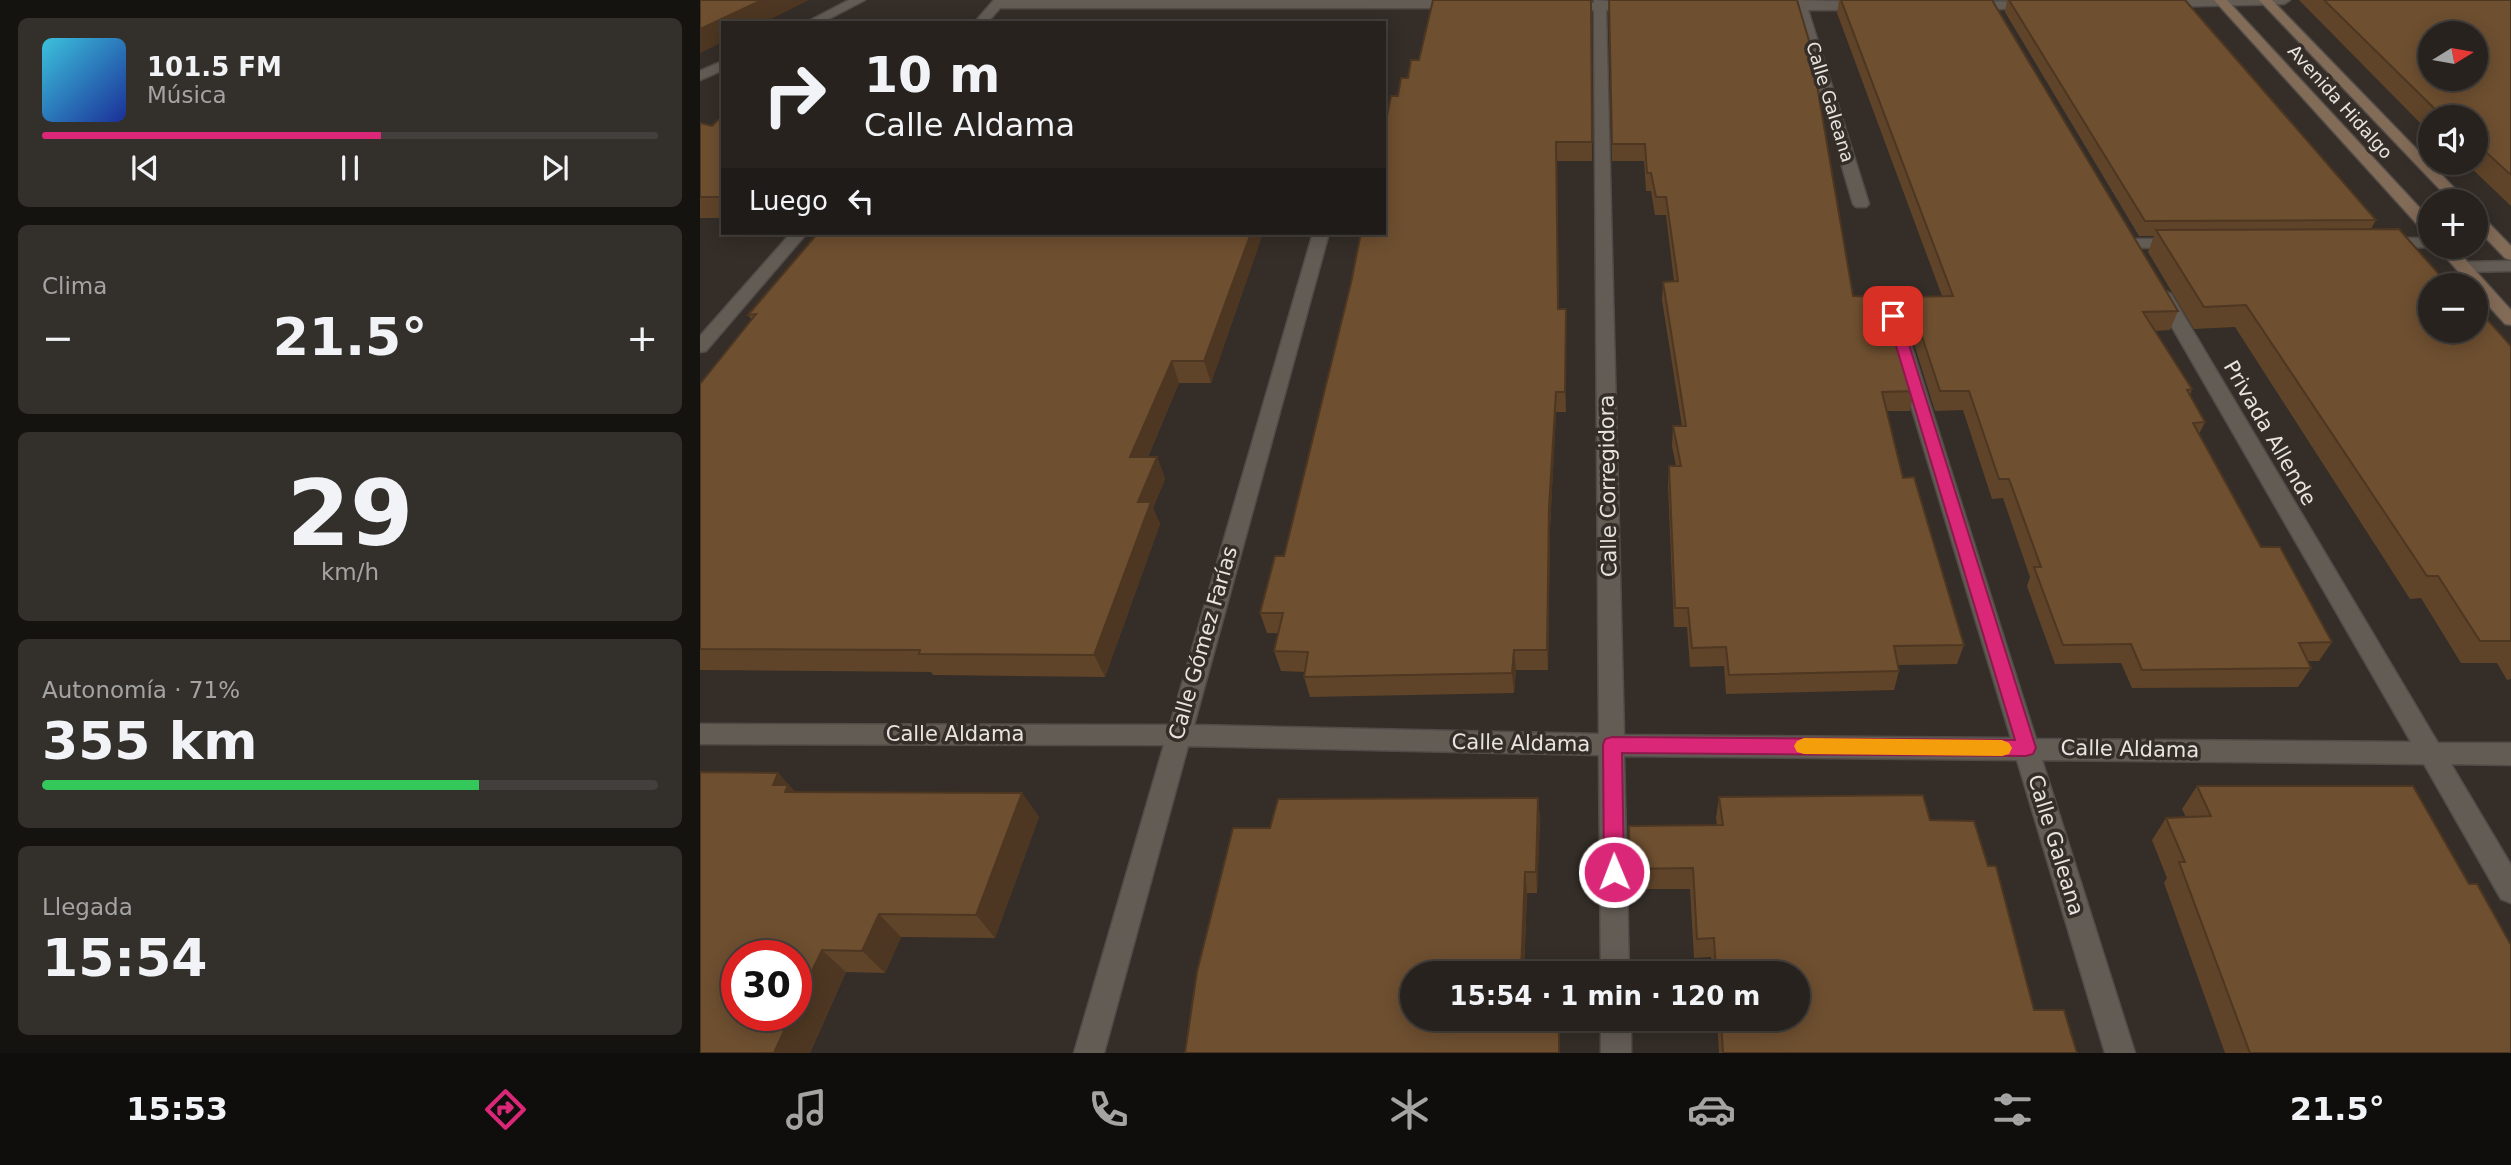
<!DOCTYPE html>
<html lang="es">
<meta charset="utf-8">
<style>
:root{--surface:#27221e;--page:#332f2b;--text:#f1f3f6;--muted:#a4a4a4;--line:#433f3c;--accent:#db2777}
body{margin:0;font-family:"DejaVu Sans",sans-serif;background:var(--page);color:var(--text);height:100vh;display:flex;flex-direction:column;font-size:26px;white-space:nowrap}
*{box-sizing:border-box;margin:0}
p{font-size:23px;color:var(--muted)}
.icon{flex:none;width:38px;height:38px;fill:none;stroke:currentColor;stroke-width:2;stroke-linecap:round;stroke-linejoin:round}
.map{position:relative;flex:1;overflow:hidden}
.side{display:flex;flex-direction:column;gap:18px;padding:18px;background:#151310;width:700px}
.side>*{flex:none}
.hud{position:absolute;left:21px;top:21px;width:665px;height:214px;border-radius:0px;box-shadow:0 4px 18px #0003,0 0 0 2px var(--line);background:#27221e;color:var(--text);overflow:hidden}
.needle{width:46px;rotate:79deg}
.buttons{position:absolute;left:1718px;top:21px;display:grid;gap:14px}
.buttons a{display:grid;place-items:center;width:70px;height:70px;border-radius:50%;background:var(--surface);box-shadow:0 4px 18px #0003,0 0 0 2px var(--line);font-size:35px}
.speed{position:absolute;left:21px;top:940px;display:flex;gap:14px;font-size:35px;font-weight:700;text-align:center}
.speed>*{display:grid;place-content:center;width:91px;height:91px;border-radius:50%;background:var(--surface);box-shadow:0 4px 18px #0003,0 0 0 2px var(--line);line-height:1}
.speed .limit{border:10px solid #d22;background:#fff;color:#111}
.pin{position:absolute;display:grid;place-items:center;width:60px;height:60px;color:#fff;margin:-30px;border-radius:14px;box-shadow:0 4px 10px #0006}
.me{position:absolute;width:77px;margin:-38px;rotate:359deg;stroke-linejoin:round;filter:drop-shadow(0 0 5px #0008)}
.turn{display:flex;align-items:center;gap:24px;height:147px;padding:0 28px;font-size:32px}
.turn .icon{width:91px;height:91px;stroke-width:2.5}
.turn b{display:block;font-size:49px;line-height:60px}
.then{display:flex;align-items:center;height:66px;padding:0 28px;background:#0003;gap:14px;font-size:26px}
.big{font-size:52px;font-weight:700;line-height:1.1}
.side .widget{flex:1;display:flex;flex-direction:column;justify-content:center;gap:10px;min-width:0;padding:0 24px;border-radius:10px;background:var(--page)}
.side .dial{align-items:center;gap:0}
.dial b{font-size:91px;line-height:1}
.song{display:flex;align-items:center;gap:21px}
.cover{width:84px;height:84px;border-radius:10px;background:linear-gradient(135deg,hsl(190 70% 55%),hsl(230 70% 35%))}
.played{height:7px;border-radius:4px;background:linear-gradient(90deg,var(--accent) 55%,var(--line) 55%)}
.keys{display:flex;justify-content:space-around;direction:ltr}
.heat{display:flex;justify-content:space-between;align-items:center;font-size:38px;direction:ltr}
.charge{height:10px;border-radius:5px;background:linear-gradient(90deg,#34c759 71%,var(--line) 0)}
.trip{position:absolute;left:700px;top:961px;width:410px;height:70px;border-radius:35px;background:var(--surface);box-shadow:0 4px 18px #0003,0 0 0 2px var(--line);font-weight:700;line-height:70px;text-align:center}
.tabs{display:flex;height:112px;justify-content:space-around;align-items:center;background:#100e0c;color:var(--muted)}
.tabs .icon{width:49px;height:49px}
.tabs .active{color:var(--accent)}
.tabs b{font-size:32px;color:var(--text)}
main{display:flex;flex:1;min-height:0}
.map>svg:first-child{display:block}
.lines{fill:none;stroke-linecap:round;stroke-linejoin:round}
.pedestrian-casing{stroke:#504b47;stroke-width:3}
.minor-casing{stroke:#504b47;stroke-width:3}
.secondary-casing{stroke:#504b47;stroke-width:3}
.pedestrian{fill:#635c55;fill-rule:evenodd}
.minor{fill:#635c55;fill-rule:evenodd}
.secondary{fill:#826b57;fill-rule:evenodd}
.wall{fill:#5f4429}
.shaded-wall{fill:#4d3722}
.building{fill:#6e4f30;stroke:#4d3722;stroke-width:2;fill-rule:evenodd}
.route{fill:#db2777;stroke:#8e194d;stroke-width:2}
.slow{fill:#f59e0b}
.labels{text-anchor:middle;stroke-width:7;stroke-linejoin:round;paint-order:stroke}
.far-street-label{font-size:18px;fill:#e7e3df;stroke:#342d28}
.street-label{font-size:21px;fill:#e7e3df;stroke:#342d28}
</style>
<main>
<section class="side">
<div class="widget">
<div class="song"><i class="cover"></i><div><b>101.5 FM</b><p>Música</p></div></div>
<div class="played"></div>
<div class="keys"><svg class="icon" aria-label="previous" viewBox="0 0 24 24"><path d="M18 5L8 12l10 7zM5 5v14"/></svg><svg class="icon" aria-label="pause" viewBox="0 0 24 24"><path d="M8 5v14M16 5v14"/></svg><svg class="icon" aria-label="next" viewBox="0 0 24 24"><path d="M6 5l10 7-10 7zM19 5v14"/></svg></div>
</div>
<div class="widget"><p>Clima</p>
<div class="heat"><a>−</a><b class="big">21.5°</b><a>+</a></div>
</div>
<div class="widget dial"><b>29</b><p>km/h</p></div>
<div class="widget"><p>Autonomía · 71%</p><b class="big">355 km</b><div class="charge"></div></div>
<div class="widget"><p>Llegada</p><b class="big">15:54</b></div>
</section>
<div class="map">
<svg width="1811" height="1053" viewBox="0 0 1811 1053">
<rect width="100%" height="100%" fill="#342d28"/>
<g class="lines">
<g class="pedestrian-casing">
<g id="pedestrian">
<polygon points="1684,238 1731,238 1731,247 1735,247 1684,248 1678,246 1676,243"/>
<polygon points="1433,239 1477,239 1485,244 1477,249 1427,247 1425,244 1427,241"/>
</g>
</g>
<g class="minor-casing">
<g id="minor">
<polygon points="149,0 165,0 121,23 105,23"/>
<polygon points="294,0 760,0 766,4 760,8 300,8 287,23 274,23"/>
<polygon points="894,0 935,3 941,7 935,11 906,10 924,735 1311,738 1184,316 1193,311 1202,316 1336,739 1711,742 1453,294 1462,289 1471,294 1738,743 1811,743 1811,765 1751,764 1811,865 1811,903 1801,899 1724,764 1342,760 1435,1053 1405,1053 1317,760 924,756 929,973 901,973 899,755 488,746 404,1053 374,1053 464,745 0,744 0,724 470,725 613,233 629,233 494,725 899,734 894,10 865,10 859,6 865,2 894,3"/>
<polygon points="1093,0 1166,2 1172,6 1166,10 1108,10 1169,204 1166,207 1156,207 1153,204 1096,10 1072,10 1066,6 1072,2 1094,2"/>
<polygon points="1456,0 1590,0 1584,4 1460,7 1454,3"/>
<polygon points="1334,1 1338,2 1338,8 1268,10 1262,6 1268,2"/>
<polygon points="23,61 23,70 0,80 0,71"/>
<polygon points="91,233 107,233 6,351 0,352 0,336"/>
<polygon points="1811,261 1811,271 1763,272 1755,267 1763,262"/>
<rect x="901" y="1018" width="30" height="35"/>
</g>
</g>
<g class="secondary-casing">
<g id="secondary">
<polygon points="1514,0 1527,0 1731,220 1731,235 1725,233"/>
<polygon points="1559,0 1572,0 1767,201 1751,201"/>
<polygon points="1776,214 1782,216 1811,246 1811,260 1805,258 1776,228"/>
<polygon points="1737,247 1754,247 1811,310 1811,325 1805,324 1776,292 1776,285 1770,285"/>
</g>
</g>
<use href="#pedestrian" class="pedestrian"/>
<use href="#minor" class="minor"/>
<use href="#secondary" class="secondary"/>
</g>
<g class="wall">
<polygon points="891,0 892,161 857,161 859,309 866,329 866,412 856,412 850,529 848,670 816,670 814,693 610,697 604,677 605,672 581,671 574,651 578,633 567,633 560,613 584,556 684,233 698,96 708,78"/>
<polygon points="909,0 1153,296 1214,391 1210,411 1187,411 1203,478 1264,645 1257,664 1198,665 1199,671 1194,690 1026,694 1024,666 990,667 987,627 974,627 968,486 969,466 976,466 972,446 973,426 982,426 962,300 963,282 974,281 966,215 955,215 951,191 946,191 944,161 912,161"/>
<polygon points="1133,0 1292,0 1478,311 1470,330 1454,331 1492,389 1490,395 1505,422 1499,434 1561,547 1632,642 1619,661 1608,661 1611,668 1598,687 1432,688 1421,663 1355,664 1327,586 1330,577 1303,498 1292,499 1263,410 1235,411 1205,315 1209,297 1242,296 1137,13 1139,0"/>
<polygon points="1307,0 1485,0 1676,220 1671,229 1745,281 1811,346 1811,679 1807,680 1797,663 1761,663 1721,598 1710,599 1535,327 1494,329 1448,252 1454,236 1439,236 1305,12"/>
<polygon points="1599,0 1811,0 1811,206 1766,163 1776,163 1776,117 1731,117 1731,134"/>
<polygon points="23,119 23,218 0,218 0,123 12,126"/>
<polygon points="118,233 563,233 511,383 479,383 448,457 457,457 465,479 453,508 460,524 405,677 233,675 231,672 0,670 0,384 52,320 48,315"/>
<polygon points="78,773 95,792 322,793 339,817 295,938 201,937 185,973 146,972 110,1053"/>
<polygon points="1497,786 1811,1053 1525,1053 1464,883 1467,878 1452,840 1466,818 1486,817 1482,809"/>
<polygon points="1019,797 1230,820 1334,1010 1377,1053 1019,1053 1017,1018 1097,1018 1097,973 1012,973 1011,957 994,958 990,889 930,889 929,847 929,826 1017,825 1016,818"/>
<polygon points="838,798 840,820 837,893 827,893 824,973 712,973 712,1018 859,1018 860,1053 485,1053 497,972 533,828 570,828 578,799"/>
</g>
<g class="shaded-wall">
<polygon points="62,0 109,0 63,23 23,23 23,42 0,53 0,29"/>
<polygon points="551,233 563,233 511,383 504,361"/>
<polygon points="866,309 866,412 865,392"/>
<polygon points="472,361 479,383 438,480 430,457"/>
<polygon points="856,392 856,412 850,529 848,670 847,650 849,508"/>
<polygon points="457,457 465,479 453,508 460,524 405,677 394,655 438,502"/>
<polygon points="814,650 816,670 814,693 812,673"/>
<polygon points="78,773 101,798 111,810 73,785"/>
<polygon points="322,793 339,817 295,938 276,915"/>
<polygon points="838,798 840,820 837,893 836,872"/>
<polygon points="825,872 827,893 824,973 821,973"/>
<polygon points="179,914 201,937 185,973 162,951"/>
<polygon points="122,950 146,972 110,1053 74,1053 91,1015 96,1015 96,1005"/>
<polygon points="859,1018 860,1030 860,1053 859,1053"/>
</g>
<g class="building">
<polygon points="0,0 62,0 0,29"/>
<polygon points="733,0 891,0 892,142 856,142 858,309 866,309 865,392 856,392 849,508 847,650 814,650 812,673 604,677 608,652 574,651 583,613 560,613 575,556 584,556 651,283 661,233 684,233 684,132 691,96 698,96 701,78 708,78 711,60 719,60"/>
<polygon points="909,0 1097,0 1110,44 1153,296 1185,297 1214,391 1182,392 1203,478 1214,477 1264,645 1194,646 1199,671 1029,675 1026,647 992,648 988,608 975,608 969,466 981,466 973,426 986,426 963,282 978,281 966,197 956,197 951,173 947,173 945,144 912,144"/>
<polygon points="1141,0 1292,0 1478,311 1443,312 1492,389 1487,390 1505,422 1493,423 1561,547 1580,547 1632,642 1599,643 1611,668 1442,670 1431,644 1363,645 1334,567 1341,567 1309,479 1299,479 1269,391 1240,391 1209,297 1253,296"/>
<polygon points="1309,0 1485,0 1676,220 1445,221"/>
<path d="M 1624,0 L 1811,0 L 1811,175 L 1776,143 L 1776,117 L 1743,117 ZM 1731,33 L 1776,33 L 1776,79 L 1731,79 Z"/>
<polygon points="23,119 23,197 0,197 0,123 12,126 18,120"/>
<polygon points="1699,229 1745,281 1752,280 1757,285 1731,285 1731,331 1776,331 1776,307 1811,346 1811,641 1780,641 1738,576 1727,576 1546,305 1504,307 1456,230"/>
<polygon points="118,233 551,233 504,361 472,361 430,457 457,457 438,502 451,502 394,655 219,654 220,650 0,649 0,384 56,314 48,315"/>
<polygon points="0,772 78,773 73,785 88,785 85,792 322,793 276,915 179,914 162,951 122,950 96,1005 96,956 37,956 37,1015 91,1015 74,1053 0,1053"/>
<polygon points="1497,786 1713,786 1769,884 1777,884 1811,945 1811,1053 1550,1053 1479,862 1485,862 1466,818 1511,816"/>
<polygon points="1223,795 1230,820 1274,821 1288,866 1296,866 1334,1010 1364,1010 1377,1053 1023,1053 1021,1018 1097,1018 1097,973 1016,973 1014,938 997,939 993,868 930,869 929,826 1023,825 1019,797"/>
<polygon points="838,798 836,872 825,872 821,973 712,973 712,1018 859,1018 859,1053 485,1053 497,972 533,828 570,828 578,799"/>
</g>
<polygon class="route" points="1193,312 1200,316 1336,748 1333,754 1326,756 922,753 924,872 921,878 914,881 907,878 904,872 903,745 905,739 912,737 1315,740 1187,316"/>
<polygon class="slow" points="1104,738 1302,740 1309,743 1312,748 1309,754 1302,756 1104,754 1097,752 1094,746 1097,741"/>
<g class="labels">
<g class="far-street-label">
<text transform="translate(1130 102) rotate(73)" y="6">Calle Galeana</text>
<text transform="translate(1640 102) rotate(48)" y="6">Avenida Hidalgo</text>
</g>
<g class="street-label">
<text transform="translate(1570 433) rotate(60)" y="7">Privada Allende</text>
<text transform="translate(908 486) rotate(-91)" y="7">Calle Corregidora</text>
<text transform="translate(503 643) rotate(-74)" y="7">Calle Gómez Farías</text>
<text x="255" y="741">Calle Aldama</text>
<text transform="translate(821 743) rotate(1)" y="7">Calle Aldama</text>
<text transform="translate(1430 749) rotate(1)" y="7">Calle Aldama</text>
<text transform="translate(1356 845) rotate(73)" y="7">Calle Galeana</text>
</g>
</g>
</svg>
<div class="buttons">
<a><svg class="needle" viewBox="-14 -14 28 28"><path d="M0-13l5 13h-10z" fill="#e53935"/><path d="M0 13l5-13h-10z" fill="#a4a4a4"/></svg></a>
<a><svg class="icon" aria-label="sound" viewBox="0 0 24 24"><path d="M4 9h4l5-4v14l-5-4H4zM17 9q2 3 0 6"/></svg></a>
<a>+</a>
<a>−</a>
</div>
<div class="speed"><div class="limit">30</div></div>
<div class="pin" style="left:1193px;top:316px;background:#d93025"><svg class="icon" aria-label="arrive" viewBox="0 0 24 24"><path d="M6 21V4h12l-3 4 3 4H6"/></svg></div>
<svg class="me" style="left:914px;top:872px" viewBox="-20 -20 40 40"><circle r="17" fill="#db2777" stroke="#fff" stroke-width="3"/><path d="M0-11L8 9 0 5-8 9z" fill="#fff"/></svg>
<div class="trip">15:54 · 1 min · 120 m</div>
<div class="hud">
<div class="turn"><svg class="icon" aria-label="right" viewBox="0 0 24 24"><path d="M7 20v-9h11M14 6l5 5-5 5"/></svg><div><b>10 m</b>Calle Aldama</div></div>
<div class="then">Luego<svg class="icon" aria-label="left" viewBox="0 0 24 24"><path d="M17 20v-9H6M10 6l-5 5 5 5"/></svg></div>
</div>
</div>
</main>
<nav class="tabs">
<b>15:53</b>
<svg class="icon active" aria-label="directions" viewBox="0 0 24 24"><path d="M12 3l9 9-9 9-9-9zM9 14v-3h6M13 9l2 2-2 2"/></svg>
<svg class="icon" aria-label="music" viewBox="0 0 24 24"><path d="M9 18V5l10-2v13"/><circle cx="6" cy="18" r="3"/><circle cx="16" cy="16" r="3"/></svg>
<svg class="icon" aria-label="phone" viewBox="0 0 24 24"><path d="M5 4h4l2 5-3 2q2 4 5 5l2-3 5 2v4C11 20 4 13 5 4z"/></svg>
<svg class="icon" aria-label="climate" viewBox="0 0 24 24"><path d="M12 3v18M4 7l16 10M4 17L20 7"/></svg>
<svg class="icon" aria-label="car" viewBox="0 0 24 24"><path d="M5 17H2v-5l4-1 3-4h7l3 4 3 1v5h-3M9 17h6M6 11h13"/><circle cx="7" cy="17" r="2"/><circle cx="17" cy="17" r="2"/></svg>
<svg class="icon" aria-label="filters" viewBox="0 0 24 24"><path d="M4 7h16M4 17h16"/><circle cx="9" cy="7" r="2"/><circle cx="15" cy="17" r="2"/></svg>
<b>21.5°</b>
</nav>
